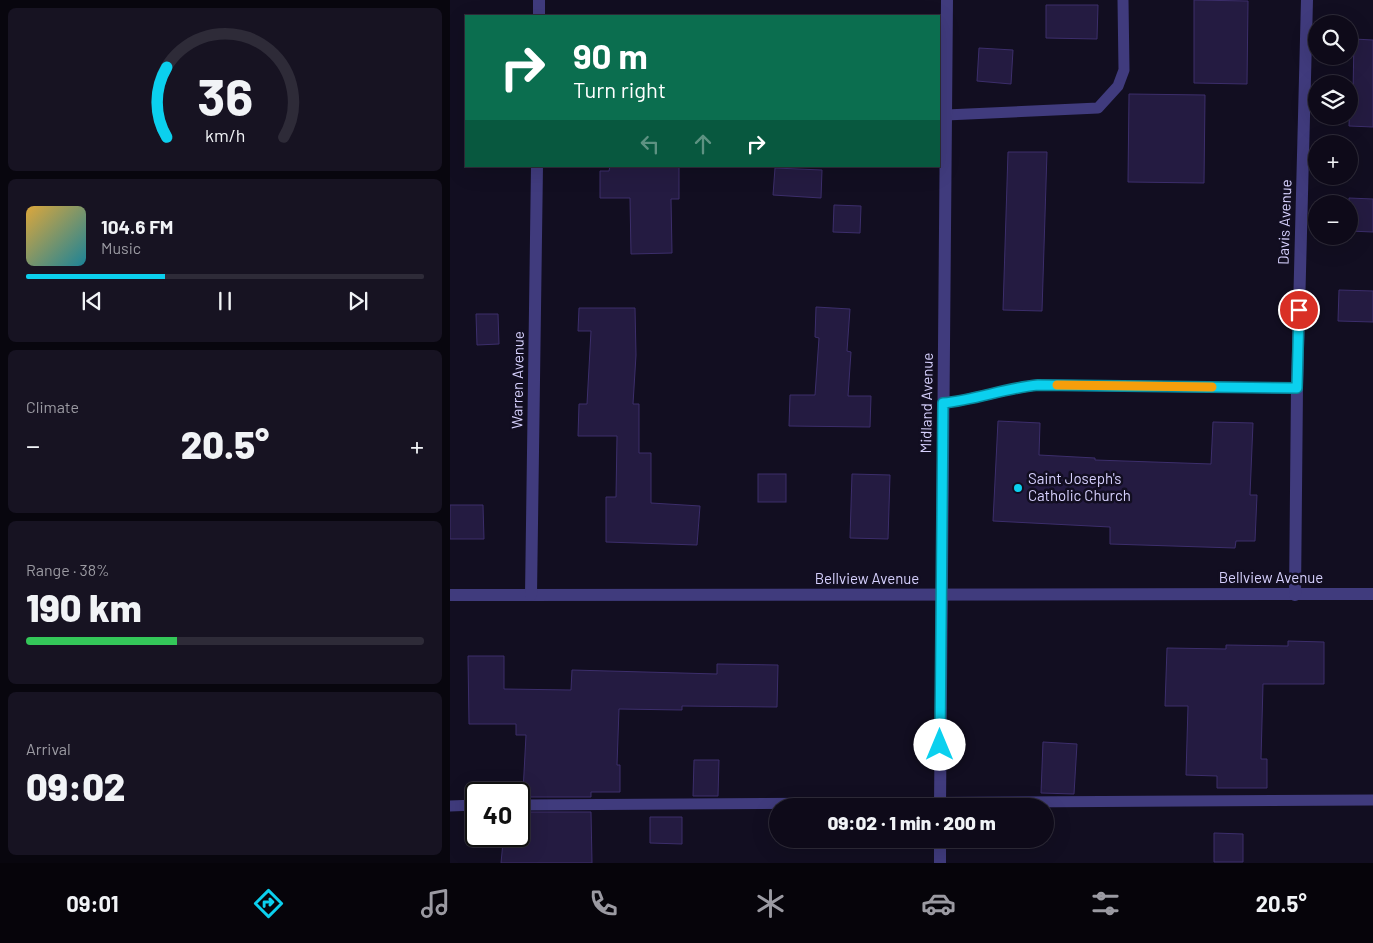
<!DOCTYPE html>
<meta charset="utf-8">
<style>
:root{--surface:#0e0a19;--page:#171322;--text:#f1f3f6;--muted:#9b9aa2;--line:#2e2b38;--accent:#0bd0ee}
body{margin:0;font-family:Barlow,sans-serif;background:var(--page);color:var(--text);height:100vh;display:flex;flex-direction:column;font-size:19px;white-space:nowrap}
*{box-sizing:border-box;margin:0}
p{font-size:16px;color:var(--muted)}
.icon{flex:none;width:28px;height:28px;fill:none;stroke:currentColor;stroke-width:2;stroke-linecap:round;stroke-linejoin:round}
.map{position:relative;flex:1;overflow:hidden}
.drawer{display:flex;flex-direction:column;gap:8px;padding:8px;background:#08060e;width:450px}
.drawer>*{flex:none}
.top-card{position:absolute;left:15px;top:15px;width:475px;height:152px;border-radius:0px;box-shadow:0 5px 20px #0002,0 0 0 1px var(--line);background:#0b6e4f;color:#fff;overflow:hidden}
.controls{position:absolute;left:858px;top:15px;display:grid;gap:10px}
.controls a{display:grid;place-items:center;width:50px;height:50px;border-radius:50%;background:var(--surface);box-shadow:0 5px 20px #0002,0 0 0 1px var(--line);font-size:25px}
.speed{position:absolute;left:15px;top:782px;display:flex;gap:10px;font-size:25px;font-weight:700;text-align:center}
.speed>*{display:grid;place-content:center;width:65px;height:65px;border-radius:50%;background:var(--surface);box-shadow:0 5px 20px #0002,0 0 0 1px var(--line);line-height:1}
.speed .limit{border:2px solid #111;border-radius:8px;background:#fff;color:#111}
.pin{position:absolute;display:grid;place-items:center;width:42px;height:42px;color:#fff;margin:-21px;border:2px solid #fff;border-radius:50%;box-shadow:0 1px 5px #0007}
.me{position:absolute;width:55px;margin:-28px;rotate:0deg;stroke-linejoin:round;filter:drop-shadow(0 0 4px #0008)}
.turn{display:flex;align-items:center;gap:18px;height:105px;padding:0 25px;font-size:22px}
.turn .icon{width:65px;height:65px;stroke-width:2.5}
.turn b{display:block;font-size:35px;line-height:42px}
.lanes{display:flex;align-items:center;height:48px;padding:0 25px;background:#0003;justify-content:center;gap:25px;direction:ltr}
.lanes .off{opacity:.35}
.big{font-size:38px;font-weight:800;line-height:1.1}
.drawer .widget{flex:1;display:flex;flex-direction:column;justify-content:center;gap:8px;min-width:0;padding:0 18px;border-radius:8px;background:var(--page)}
.drawer .dial{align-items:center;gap:0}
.dial svg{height:130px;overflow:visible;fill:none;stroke:var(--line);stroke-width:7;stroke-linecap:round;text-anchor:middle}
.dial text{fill:var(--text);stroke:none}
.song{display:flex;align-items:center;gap:15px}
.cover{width:60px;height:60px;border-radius:8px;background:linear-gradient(135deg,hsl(40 70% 55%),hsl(190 70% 35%))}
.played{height:5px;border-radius:2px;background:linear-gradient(90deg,var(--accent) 35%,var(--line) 35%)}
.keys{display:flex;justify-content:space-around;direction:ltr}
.heat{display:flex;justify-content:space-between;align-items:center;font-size:28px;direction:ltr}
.charge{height:8px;border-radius:4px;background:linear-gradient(90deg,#34c759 38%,var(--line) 0)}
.trip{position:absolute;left:319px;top:798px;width:285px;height:50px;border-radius:25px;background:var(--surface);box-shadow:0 5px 20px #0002,0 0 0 1px var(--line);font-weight:800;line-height:50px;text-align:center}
.tab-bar{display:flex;height:80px;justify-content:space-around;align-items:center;background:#06040a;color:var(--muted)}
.tab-bar .icon{width:35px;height:35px}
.tab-bar .selected{color:var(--accent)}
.tab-bar b{font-size:22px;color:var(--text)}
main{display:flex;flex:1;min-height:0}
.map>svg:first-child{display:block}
.building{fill:#241b41;stroke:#3c2e6b}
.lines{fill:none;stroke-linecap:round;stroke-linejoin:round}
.service{stroke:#403b7d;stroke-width:11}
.minor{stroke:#403b7d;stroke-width:12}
.tertiary{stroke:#403b7d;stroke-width:12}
.route-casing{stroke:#07879b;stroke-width:12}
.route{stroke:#0bd0ee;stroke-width:9}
.slow{stroke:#f59e0b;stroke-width:9}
.poi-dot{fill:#0bd0ee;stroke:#120e21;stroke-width:2}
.labels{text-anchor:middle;stroke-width:5;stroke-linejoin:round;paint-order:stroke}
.street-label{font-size:15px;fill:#d6d0fd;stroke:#120e21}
.poi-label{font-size:15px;fill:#d6d0fd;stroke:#120e21;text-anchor:start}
</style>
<main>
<section class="drawer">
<div class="widget dial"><svg viewBox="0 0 100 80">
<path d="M14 69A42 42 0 1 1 86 69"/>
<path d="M14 69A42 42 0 0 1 14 26" stroke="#0bd0ee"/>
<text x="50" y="56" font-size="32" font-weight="700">36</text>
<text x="50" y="72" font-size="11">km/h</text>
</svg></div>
<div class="widget">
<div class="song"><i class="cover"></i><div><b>104.6 FM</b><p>Music</p></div></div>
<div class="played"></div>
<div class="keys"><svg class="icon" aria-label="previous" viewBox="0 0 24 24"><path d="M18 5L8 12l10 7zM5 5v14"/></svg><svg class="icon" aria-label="pause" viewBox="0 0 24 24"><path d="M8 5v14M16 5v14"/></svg><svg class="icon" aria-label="next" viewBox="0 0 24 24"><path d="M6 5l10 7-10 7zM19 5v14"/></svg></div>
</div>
<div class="widget"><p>Climate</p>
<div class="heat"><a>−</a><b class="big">20.5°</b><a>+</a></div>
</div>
<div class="widget"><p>Range · 38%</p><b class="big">190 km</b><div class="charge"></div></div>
<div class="widget"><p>Arrival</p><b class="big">09:02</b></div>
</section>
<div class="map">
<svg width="923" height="863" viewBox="0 0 923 863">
<rect width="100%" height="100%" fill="#120e21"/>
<g class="building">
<polygon points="744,0 798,1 797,84 744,83"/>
<polygon points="596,5 648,5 647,39 596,38"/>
<polygon points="904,39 923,40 923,127 899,126 900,93 903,93"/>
<polygon points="529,48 563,50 561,84 527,81"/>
<polygon points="679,94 755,95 754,183 678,182"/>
<polygon points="558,152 597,152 592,311 553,310"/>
<polygon points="160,166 229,166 229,199 221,199 222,253 181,254 180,198 150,198 150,171 159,171"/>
<polygon points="325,168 372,170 371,198 323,195"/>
<polygon points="899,198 923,199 923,232 899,231"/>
<polygon points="384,205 411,206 410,233 383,232"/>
<polygon points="889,290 923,291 923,322 888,321"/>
<polygon points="366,307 400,309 397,351 401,352 398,396 421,396 420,427 339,426 340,395 365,395 369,338 365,337"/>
<polygon points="129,308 185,308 186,355 183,404 189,404 189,453 201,453 201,503 250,506 247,545 156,542 156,497 166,497 167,436 128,436 129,404 137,404 141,331 128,331"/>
<polygon points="26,314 48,314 49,344 27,345"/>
<polygon points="548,421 590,423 589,455 645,458 645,460 761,464 763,422 803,423 800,495 807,495 805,541 786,541 785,548 660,544 660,527 543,521"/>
<rect x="308" y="474" width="28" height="28"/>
<polygon points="402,474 440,475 438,539 400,538"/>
<polygon points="0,505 33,505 34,539 0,539"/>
<polygon points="838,641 874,642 874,684 813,684 811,759 817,759 817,788 767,788 767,776 736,775 738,706 715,706 717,648 776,649 776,645 838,646"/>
<polygon points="18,656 54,656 54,689 121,690 122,670 267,674 267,664 328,665 327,707 232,706 232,710 169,709 167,765 170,765 170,792 141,792 141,797 77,797 77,792 73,792 76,735 66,735 66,724 19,724"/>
<polygon points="593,742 627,744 624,794 591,793"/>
<polygon points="244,760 269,760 268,796 243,796"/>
<polygon points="77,812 141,812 142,863 51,863 53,842 77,844"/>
<polygon points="200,817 232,817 232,844 200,843"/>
<polygon points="764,833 793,834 793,862 764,862"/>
</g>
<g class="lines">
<g class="service">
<polyline points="496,115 648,108 668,86 674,70 673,0"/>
<path d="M 493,403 C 526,400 555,388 588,385 L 847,388"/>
<polyline points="69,805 923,800"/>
<polyline points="0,806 26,805"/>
</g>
<g class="minor">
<polyline points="89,16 89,0"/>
<polyline points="0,595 923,594"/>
<polyline points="81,595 87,166"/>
<polyline points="845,595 847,388 857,0"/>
</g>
<g class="tertiary">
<polyline points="490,806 497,0"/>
<polyline points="490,863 490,839"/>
</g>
</g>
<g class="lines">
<g class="route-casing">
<path id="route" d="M 490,745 L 493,403 C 526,400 555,388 588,385 L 847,388 L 849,310"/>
</g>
<use href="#route" class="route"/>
<polyline class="slow" points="607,385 762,387"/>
</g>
<circle class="poi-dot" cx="568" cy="488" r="5"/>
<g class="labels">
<g class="street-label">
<text transform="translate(835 222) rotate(-88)" y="5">Davis Avenue</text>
<text transform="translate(68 380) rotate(-89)" y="5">Warren Avenue</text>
<text transform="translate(477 403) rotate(-89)" y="5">Midland Avenue</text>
<text x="821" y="583">Bellview Avenue</text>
<text x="417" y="584">Bellview Avenue</text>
</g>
<g class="poi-label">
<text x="578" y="484">Saint Joseph's<tspan x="578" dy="17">Catholic Church</tspan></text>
</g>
</g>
</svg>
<div class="controls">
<a><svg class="icon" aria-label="search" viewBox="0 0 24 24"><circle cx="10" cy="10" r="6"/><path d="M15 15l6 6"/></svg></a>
<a><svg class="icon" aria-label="layers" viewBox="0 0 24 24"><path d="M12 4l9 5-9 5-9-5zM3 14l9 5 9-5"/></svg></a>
<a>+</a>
<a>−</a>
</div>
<div class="speed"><div class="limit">40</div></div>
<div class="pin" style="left:849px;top:310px;background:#d93025"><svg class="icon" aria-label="arrive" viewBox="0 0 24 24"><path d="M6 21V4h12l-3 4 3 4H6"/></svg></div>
<svg class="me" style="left:490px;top:745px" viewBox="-20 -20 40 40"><circle r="19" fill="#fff"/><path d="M0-13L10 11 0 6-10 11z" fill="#0bd0ee"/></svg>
<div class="trip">09:02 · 1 min · 200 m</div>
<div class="top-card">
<div class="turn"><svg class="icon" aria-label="right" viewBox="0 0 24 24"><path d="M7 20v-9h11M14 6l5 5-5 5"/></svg><div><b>90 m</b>Turn right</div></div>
<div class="lanes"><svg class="icon off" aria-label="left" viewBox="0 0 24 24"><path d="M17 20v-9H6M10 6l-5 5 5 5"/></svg><svg class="icon off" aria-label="ahead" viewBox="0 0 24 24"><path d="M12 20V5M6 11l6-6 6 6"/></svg><svg class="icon" aria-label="right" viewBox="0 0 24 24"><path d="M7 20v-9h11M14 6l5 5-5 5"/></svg></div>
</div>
</div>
</main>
<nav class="tab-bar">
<b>09:01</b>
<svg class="icon selected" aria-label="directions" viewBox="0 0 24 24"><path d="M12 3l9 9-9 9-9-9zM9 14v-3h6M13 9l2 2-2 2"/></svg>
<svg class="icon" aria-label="music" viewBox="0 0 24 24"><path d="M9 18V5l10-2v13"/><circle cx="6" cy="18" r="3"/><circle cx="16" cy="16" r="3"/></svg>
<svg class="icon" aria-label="phone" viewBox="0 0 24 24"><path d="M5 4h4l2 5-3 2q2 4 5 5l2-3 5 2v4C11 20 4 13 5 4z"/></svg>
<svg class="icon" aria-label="climate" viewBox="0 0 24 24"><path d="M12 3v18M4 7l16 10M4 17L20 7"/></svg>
<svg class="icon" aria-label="car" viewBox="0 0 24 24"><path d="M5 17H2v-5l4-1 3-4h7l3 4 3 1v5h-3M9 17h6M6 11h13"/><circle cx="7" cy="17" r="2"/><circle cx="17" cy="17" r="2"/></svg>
<svg class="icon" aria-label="filters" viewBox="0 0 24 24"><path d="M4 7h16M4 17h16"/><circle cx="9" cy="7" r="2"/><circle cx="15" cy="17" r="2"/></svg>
<b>20.5°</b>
</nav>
